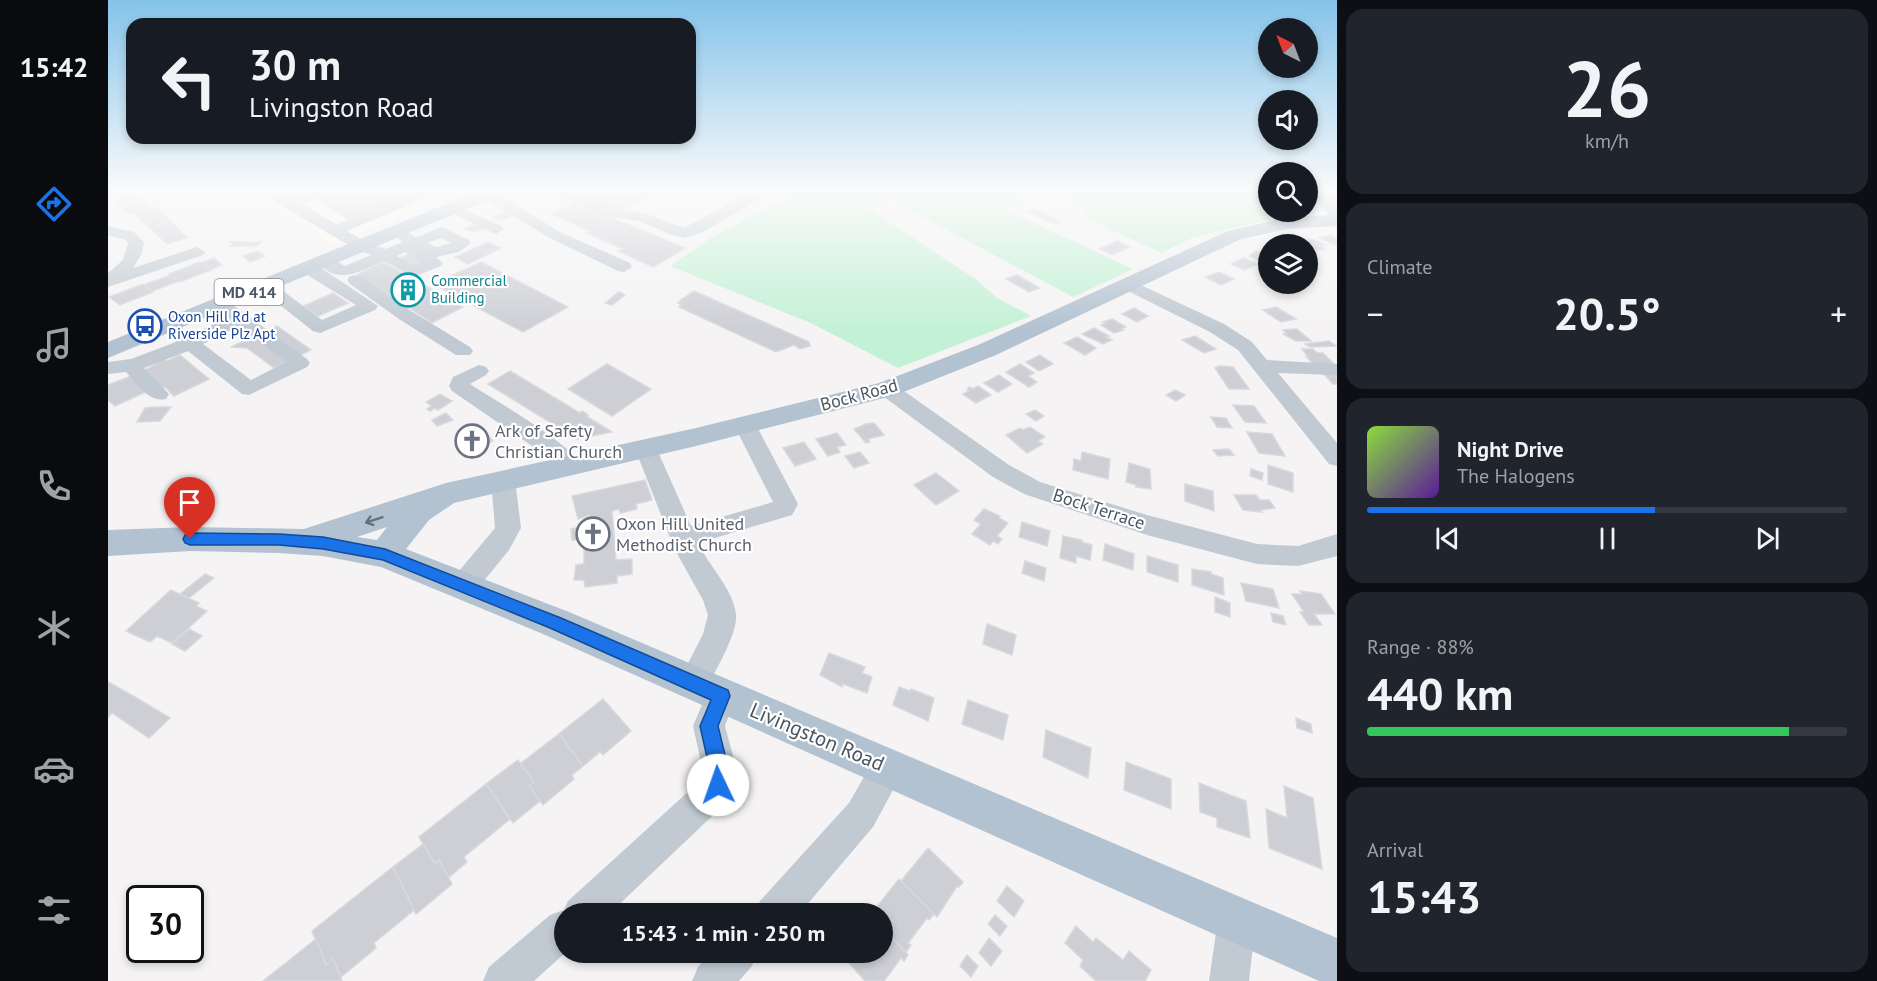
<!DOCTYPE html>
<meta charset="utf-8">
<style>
:root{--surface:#171b24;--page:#20242c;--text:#f1f3f6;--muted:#9ea1a6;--line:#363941;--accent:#1a73e8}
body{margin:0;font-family:"PT Sans",sans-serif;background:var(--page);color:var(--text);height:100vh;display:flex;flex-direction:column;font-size:22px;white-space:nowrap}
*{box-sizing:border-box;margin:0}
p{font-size:20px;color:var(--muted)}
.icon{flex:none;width:33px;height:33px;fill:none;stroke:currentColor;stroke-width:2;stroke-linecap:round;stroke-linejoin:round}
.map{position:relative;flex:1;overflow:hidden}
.drawer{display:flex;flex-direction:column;gap:9px;padding:9px;background:#0d0f14;width:540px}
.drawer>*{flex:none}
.banner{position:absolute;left:18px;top:18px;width:570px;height:126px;border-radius:18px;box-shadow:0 3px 9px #0003;background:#171b24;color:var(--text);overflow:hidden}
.needle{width:39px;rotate:318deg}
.tools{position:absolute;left:1150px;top:18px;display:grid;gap:12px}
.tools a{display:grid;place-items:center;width:60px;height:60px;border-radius:50%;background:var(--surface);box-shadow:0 3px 9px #0003;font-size:30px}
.speed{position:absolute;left:18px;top:885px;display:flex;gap:12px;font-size:30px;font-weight:700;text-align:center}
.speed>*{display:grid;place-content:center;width:78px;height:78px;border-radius:50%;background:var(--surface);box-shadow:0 3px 9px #0003;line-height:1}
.speed .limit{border:3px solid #111;border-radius:9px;background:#fff;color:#111}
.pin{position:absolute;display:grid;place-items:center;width:51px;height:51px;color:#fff;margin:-62px -26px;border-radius:50% 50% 50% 0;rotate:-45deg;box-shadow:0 0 6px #0007}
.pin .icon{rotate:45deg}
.me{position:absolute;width:66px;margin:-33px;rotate:357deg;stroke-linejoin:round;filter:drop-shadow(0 0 4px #0008)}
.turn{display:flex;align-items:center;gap:21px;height:126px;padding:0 24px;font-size:27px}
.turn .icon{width:78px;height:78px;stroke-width:2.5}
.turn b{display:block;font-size:42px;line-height:51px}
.big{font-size:45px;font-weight:700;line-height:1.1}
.drawer .card{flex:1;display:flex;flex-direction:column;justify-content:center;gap:9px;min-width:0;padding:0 21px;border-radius:18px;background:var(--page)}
.drawer .dial{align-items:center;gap:0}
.dial b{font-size:78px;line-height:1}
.song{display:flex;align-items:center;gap:18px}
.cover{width:72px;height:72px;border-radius:9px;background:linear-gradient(135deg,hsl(90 70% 55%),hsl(270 70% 35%))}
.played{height:6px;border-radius:3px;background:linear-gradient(90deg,var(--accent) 60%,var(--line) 60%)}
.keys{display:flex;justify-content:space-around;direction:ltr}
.heat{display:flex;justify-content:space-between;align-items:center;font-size:33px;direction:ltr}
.charge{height:9px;border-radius:4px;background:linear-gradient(90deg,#34c759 88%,var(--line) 0)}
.trip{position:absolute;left:446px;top:903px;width:339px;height:60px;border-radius:30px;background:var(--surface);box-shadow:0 3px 9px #0003;font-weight:700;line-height:60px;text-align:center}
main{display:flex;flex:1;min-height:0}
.tabs{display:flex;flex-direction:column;width:108px;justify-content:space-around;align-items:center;background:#090b0e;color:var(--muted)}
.tabs .icon{width:42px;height:42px}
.tabs .current{color:var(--accent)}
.tabs b{font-size:27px;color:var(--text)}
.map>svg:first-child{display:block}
.commercial{fill:#fdf9ef}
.green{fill:#c3f1d5}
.building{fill:#cdcfd5;stroke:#d7d9de;stroke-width:1.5}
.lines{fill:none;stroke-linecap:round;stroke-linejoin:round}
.minor{fill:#c1cad2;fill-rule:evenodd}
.major{fill:#b3c2d1;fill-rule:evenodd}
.oneway{stroke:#64717d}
.route{fill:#1a73e8;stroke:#114b97;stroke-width:1.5}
.labels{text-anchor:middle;stroke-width:4.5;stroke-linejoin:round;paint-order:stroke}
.far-culture-label{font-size:15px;fill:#0d838f;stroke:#fff;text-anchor:start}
.far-transit-label{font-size:15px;fill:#164399;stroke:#fff;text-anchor:start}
.shield{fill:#fff;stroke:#808990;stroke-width:1.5}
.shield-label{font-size:16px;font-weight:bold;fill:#4a5661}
.street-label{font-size:18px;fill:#4a5661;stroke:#fff}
.worship-label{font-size:18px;fill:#5b616d;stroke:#fff;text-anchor:start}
.near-street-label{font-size:21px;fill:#4a5661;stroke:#fff}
</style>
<main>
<nav class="tabs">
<b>15:42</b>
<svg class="icon current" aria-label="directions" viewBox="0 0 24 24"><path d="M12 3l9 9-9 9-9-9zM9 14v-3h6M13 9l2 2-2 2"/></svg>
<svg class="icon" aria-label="music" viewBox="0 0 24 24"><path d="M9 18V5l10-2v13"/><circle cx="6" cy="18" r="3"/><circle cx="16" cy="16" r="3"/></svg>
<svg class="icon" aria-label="phone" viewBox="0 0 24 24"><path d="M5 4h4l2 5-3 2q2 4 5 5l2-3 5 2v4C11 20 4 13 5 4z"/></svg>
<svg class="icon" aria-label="climate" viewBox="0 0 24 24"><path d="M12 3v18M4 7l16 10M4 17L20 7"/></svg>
<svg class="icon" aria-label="car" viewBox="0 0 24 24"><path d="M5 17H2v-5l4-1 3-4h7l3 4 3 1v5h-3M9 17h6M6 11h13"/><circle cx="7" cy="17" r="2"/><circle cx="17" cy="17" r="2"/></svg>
<svg class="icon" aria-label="filters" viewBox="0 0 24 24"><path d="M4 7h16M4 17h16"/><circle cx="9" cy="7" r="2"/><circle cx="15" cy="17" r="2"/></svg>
</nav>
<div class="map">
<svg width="1229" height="981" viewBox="0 0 1229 981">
<rect width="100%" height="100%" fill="#f5f3f3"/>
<polygon class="commercial" points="143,191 356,191 225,245"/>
<polygon class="green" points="692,191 1161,191 1161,212 1190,213 1086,237 1053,253 975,217 978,208 940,192 898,210 1025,269 965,297 783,200 758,207 869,280 889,298 923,316 790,368 703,323 562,266 606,236"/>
<g class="building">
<polygon points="306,191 313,195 243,221 207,199 194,203 176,192"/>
<polygon points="454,191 544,191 535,196 539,197 508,213"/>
<polygon points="27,194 42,208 22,214 16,211 7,199"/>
<polygon points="467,203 578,248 545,267 510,251 515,249 478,233 482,231 443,214"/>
<polygon points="48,207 63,221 42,228 26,213"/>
<polygon points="927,209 949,220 952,222 947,224 919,212"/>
<polygon points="396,212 404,216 393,221 385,217"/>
<polygon points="63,221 79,238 59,244 42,228"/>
<polygon points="371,222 378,228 365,232 357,229"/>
<polygon points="1223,235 1229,239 1229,243 1226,243 1229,245 1211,238"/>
<polygon points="1205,239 1217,245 1212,246 1217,249 1203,251 1200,249 1200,244 1188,244 1184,242"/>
<polygon points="123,241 146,243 155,241 148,246 122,246 126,243 121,242"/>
<polygon points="1009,241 1022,247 1004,255 991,249"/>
<polygon points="380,242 393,248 360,264 347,257"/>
<polygon points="149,251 157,256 142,262 135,256"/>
<polygon points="1147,251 1161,254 1161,259 1154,262 1141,256"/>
<polygon points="305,252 321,261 304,269 288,260"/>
<polygon points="106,258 114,265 102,270 93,263"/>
<polygon points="1136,258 1150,264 1137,270 1123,264"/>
<polygon points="92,262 103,270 72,282 61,274"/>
<polygon points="275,262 355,307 324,323 250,274"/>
<polygon points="373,262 460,307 415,332 325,284"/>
<polygon points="1111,272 1126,279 1113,285 1097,277"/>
<polygon points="62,275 71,281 45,291 36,285"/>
<polygon points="909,275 928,286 931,288 921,292 898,279"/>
<polygon points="35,284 45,292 12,305 1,297"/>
<polygon points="586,291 701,342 702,346 692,349 686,345 668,352 571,307 573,305 570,303 574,299"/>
<polygon points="511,292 517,295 504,305 497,303"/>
<polygon points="225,293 240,303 210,316 196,306"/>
<polygon points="1168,307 1188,319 1173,322 1155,310"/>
<polygon points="1026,308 1040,316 1029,322 1014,314"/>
<polygon points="1004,319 1018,327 1013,329 1015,330 1006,333 993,325 998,323 995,322"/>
<polygon points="169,326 203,350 166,368 139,348 123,347"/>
<polygon points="986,328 1001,336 998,337 1004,340 995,344 974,334"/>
<polygon points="1189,329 1203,341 1188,341 1175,334 1179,334 1175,330"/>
<polygon points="1087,336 1108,349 1096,353 1074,340"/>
<polygon points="969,337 988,348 977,355 956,343"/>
<polygon points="1221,341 1228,346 1202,347 1197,344"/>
<polygon points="1194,349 1205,349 1209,353 1215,353 1227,365 1207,365 1198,357 1200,357"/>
<polygon points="72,355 101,379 66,396 57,387 54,388 37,370 57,359 59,361"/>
<polygon points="932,355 945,364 931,371 918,362"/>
<polygon points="499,364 543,389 504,416 460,389"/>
<polygon points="912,364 926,373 920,376 929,382 921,387 898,372"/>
<polygon points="1111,366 1125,367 1141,389 1121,389 1107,368"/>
<polygon points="1212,370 1229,371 1229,384 1225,384"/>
<polygon points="402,371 472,413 474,411 480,415 478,416 504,432 469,439 380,384"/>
<polygon points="26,375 40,391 7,406 0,400 0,385"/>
<polygon points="891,375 904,384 890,392 876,383"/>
<polygon points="870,386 883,395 868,403 855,394 861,391 859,389 862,387 864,389"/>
<polygon points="1067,390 1077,395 1068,401 1058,395"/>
<polygon points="332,394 344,401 330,410 327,408 322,411 319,409 324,406 318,402"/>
<polygon points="1125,405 1146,406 1158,423 1137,422"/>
<polygon points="46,407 63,407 52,421 29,422 37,408"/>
<polygon points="927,410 936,416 928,421 918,414"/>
<polygon points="338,413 345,420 329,426 324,420"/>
<polygon points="1103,417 1118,418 1124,428 1109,427"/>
<polygon points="766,423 776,435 760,439 762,442 758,443 746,429 758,424"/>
<polygon points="369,424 385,441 368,449 352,432"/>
<polygon points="922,427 937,437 930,441 935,444 919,453 898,435 912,428 915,430"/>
<polygon points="1139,432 1164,434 1177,456 1151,453"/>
<polygon points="729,433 738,445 729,447 732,452 720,456 708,439"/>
<polygon points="696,442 708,459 687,466 675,448"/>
<polygon points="1121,449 1126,455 1110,456 1105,450"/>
<polygon points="752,452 761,463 746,468 737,456"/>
<polygon points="974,452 1002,459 1000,479 965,470 966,459 973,461"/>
<polygon points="1021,463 1042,469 1043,489 1028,487 1028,485 1018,482"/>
<polygon points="1160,465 1185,473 1185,492 1160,484"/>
<polygon points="1143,469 1155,473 1154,480 1142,476"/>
<polygon points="828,473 851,491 828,505 806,485"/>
<polygon points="537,480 544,500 528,504 529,509 512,513 511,509 504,511 508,560 524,559 524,574 509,576 509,583 477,587 476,580 466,580 468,565 476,564 476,540 464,540 463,529 477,526 476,523 484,521 482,515 470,519 464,496"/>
<polygon points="1077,484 1105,491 1106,511 1077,501"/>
<polygon points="1126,495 1148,495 1152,500 1161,500 1167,508 1152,510 1154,512 1135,510"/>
<polygon points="876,509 892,516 891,518 900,523 889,536 894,539 890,544 885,541 882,545 864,534 873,524 866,520"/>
<polygon points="914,522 942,531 939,546 911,537"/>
<polygon points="955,536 974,540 974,542 984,545 982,560 968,556 968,563 952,558"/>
<polygon points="997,544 1026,554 1025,570 995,560"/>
<polygon points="1039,556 1070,565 1070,582 1039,572"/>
<polygon points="917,561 938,568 936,581 914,573"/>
<polygon points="1084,569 1103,572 1103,574 1115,578 1116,595 1084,585"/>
<polygon points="97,574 106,578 81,598 72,594"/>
<polygon points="1133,583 1165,589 1171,608 1138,601"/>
<polygon points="63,590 91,603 88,606 99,611 64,643 49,636 42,642 18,631"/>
<polygon points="1192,591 1213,594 1227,614 1206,614 1214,625 1201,625 1192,612 1196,612 1184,594 1194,594"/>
<polygon points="1107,597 1122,603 1122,617 1107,612"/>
<polygon points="1163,613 1175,616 1178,625 1165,622"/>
<polygon points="879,624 908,635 904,655 875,644"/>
<polygon points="81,629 94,636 77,651 64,644"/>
<polygon points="721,653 757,667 754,673 764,677 759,693 735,684 734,687 712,675"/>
<polygon points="0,682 27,697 62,718 41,738 4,713 0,717"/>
<polygon points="791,687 802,691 803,689 826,698 820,721 785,705"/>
<polygon points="495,699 523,731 495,755 492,752 475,766 451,734"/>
<polygon points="860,700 900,715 895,740 854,724"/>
<polygon points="1188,718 1203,724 1204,733 1189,728"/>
<polygon points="938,730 983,748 980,778 935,757"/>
<polygon points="451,734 475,766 464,775 466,779 435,805 421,786 426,782 412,764"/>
<polygon points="410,760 426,782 421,786 432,801 405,823 378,784"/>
<polygon points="1018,762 1063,779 1063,809 1016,790"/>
<polygon points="1091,783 1138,801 1142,838 1109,827 1109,818 1092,812"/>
<polygon points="378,784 402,819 356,857 359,862 340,878 331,860 327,864 311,837"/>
<polygon points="1176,786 1205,798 1214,869 1161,848 1158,809 1179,818"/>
<polygon points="315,844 327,864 331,860 344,884 308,914 285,867"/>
<polygon points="820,848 855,882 851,887 849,886 829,917 793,881"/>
<polygon points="285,867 306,910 266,943 268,948 233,977 225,959 218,965 204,931"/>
<polygon points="791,879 826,914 821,920 819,918 800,943 803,945 798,952 774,927 774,914 763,914"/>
<polygon points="899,886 916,901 906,917 889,901"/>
<polygon points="887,915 899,926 892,936 880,924"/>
<polygon points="968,926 985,942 988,938 1015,960 1021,951 1043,970 1037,981 988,981 972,966 975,960 957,943"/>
<polygon points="774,927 800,955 796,961 793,958 776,981 757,981 734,955 737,952 774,952"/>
<polygon points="881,938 894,951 883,966 871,953"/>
<polygon points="208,939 218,965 225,959 234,981 155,981"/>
<polygon points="859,955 870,966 863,977 852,966"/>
</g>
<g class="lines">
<g class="minor">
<polygon points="0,191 17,191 0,198"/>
<path d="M 159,191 L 173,191 L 228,224 L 314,191 L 334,191 L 239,231 L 259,243 L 277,249 L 295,242 L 280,231 L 288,226 L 308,237 L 334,227 L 361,240 L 363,243 L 351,252 L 328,257 L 335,263 L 333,266 L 305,277 L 276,261 C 252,271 229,287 209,261 L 211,258 L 223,258 L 237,266 L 263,255 L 247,249 L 163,199 ZM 333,238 L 343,243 L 329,247 L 319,243 ZM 297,252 L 314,262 L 306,266 L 289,256 Z"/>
<polygon points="374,191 385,191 452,232 522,263 524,267 516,272 510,271 442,238 374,197 372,194"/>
<polygon points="441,191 461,191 506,209 539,214 576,228 644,191 658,191 653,198 595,232 577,238 564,235 531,221 498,216"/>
<polygon points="345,204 393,226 396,229 388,234 383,232 340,211 338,208 340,205"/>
<polygon points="0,226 26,232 36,242 34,253 25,268 89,247 97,252 95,255 0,287 0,273 15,260 20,243 16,239 0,236"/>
<polygon points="207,267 213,268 270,306 267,310 212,333 205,331 148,286 151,282 163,282 214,320 248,305 201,276 199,272 201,268"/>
<polygon points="248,275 254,276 303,311 362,347 365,351 362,355 348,355 291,319 242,284 239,280 242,276"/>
<polygon points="1020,279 1116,324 1144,342 1159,360 1229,364 1229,374 1223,375 1170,373 1229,443 1229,466 1221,464 1130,350 1102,332 1014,288 1011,284 1014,280"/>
<path d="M 112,299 L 118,300 L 199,359 L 202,363 L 199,367 L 141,395 L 134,394 L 80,351 L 36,368 L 61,394 L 58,399 C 41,403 29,384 18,372 L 0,374 L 0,362 L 23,359 L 68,342 L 51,326 L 53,322 L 67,322 L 83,335 L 119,318 L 103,304 L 106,300 ZM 131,326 L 178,362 L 143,380 L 95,344 Z"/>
<path d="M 371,365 L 378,367 L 381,371 L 378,375 L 362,384 C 388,401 460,442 474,465 L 470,471 L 462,473 L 454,471 L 433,452 L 344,391 L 341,386 L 345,377 Z"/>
<polygon points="779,383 786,384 901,465 932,482 1039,515 1149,544 1190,546 1229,534 1229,556 1190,566 1149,564 1039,535 916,494 885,477 772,394 769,389 772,384"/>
<path d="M 637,418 L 645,420 L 648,425 L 690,504 L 684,515 L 590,543 C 601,566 625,589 628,614 C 630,635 605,674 596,693 L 585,697 L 574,693 L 570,683 L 595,634 L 600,615 L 595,600 L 567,550 L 527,449 L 530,443 L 538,441 L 546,443 L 583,526 L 665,502 L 626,425 L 629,420 Z"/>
<polygon points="395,471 403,474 407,480 413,528 401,550 366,593 356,596 346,593 342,585 346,577 387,528 383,480 387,474"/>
<polygon points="613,682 624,686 628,696 617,726 629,771 619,802 501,914 456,914 456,952 458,952 426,981 375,981 381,967 442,915 456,910 460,901 593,780 595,771 585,726 602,686"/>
<polygon points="780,751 792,756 797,768 765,827 691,914 646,914 652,901 741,803 768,756"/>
<polygon points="1129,900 1143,905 1148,919 1141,981 1101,981 1110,919 1115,905"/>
<polygon points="603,952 649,952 644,966 631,981 584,981 590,967"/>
</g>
<g class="major">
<polygon points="370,191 395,191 392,195 0,358 0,342"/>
<path d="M 1200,191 L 1216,191 L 1229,202 L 1229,226 L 1180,229 L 1133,239 L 888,355 L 788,395 L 588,446 L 346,503 L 321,520 L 298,549 L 461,612 L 1229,938 L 1229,981 L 1211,981 L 435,634 L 273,567 L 215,556 L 171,553 L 82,551 L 0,556 L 0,530 L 82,527 L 196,529 L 338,483 L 588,428 L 771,383 L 870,345 L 1120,231 L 1180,217 L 1222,215 L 1200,196 ZM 279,527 L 269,540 L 249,537 Z"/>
</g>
</g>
<defs><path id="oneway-shaft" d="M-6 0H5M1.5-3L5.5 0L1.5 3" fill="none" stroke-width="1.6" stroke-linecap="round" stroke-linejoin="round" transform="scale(1.5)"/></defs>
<use class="oneway" href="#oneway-shaft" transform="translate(266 520) rotate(162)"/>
<linearGradient id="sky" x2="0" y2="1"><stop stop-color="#85c3ea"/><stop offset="0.58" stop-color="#fafafa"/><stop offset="1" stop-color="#fafafa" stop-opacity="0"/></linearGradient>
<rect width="1229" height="329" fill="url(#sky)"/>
<polygon class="route" points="82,533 171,534 215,537 277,549 453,618 620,690 622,696 610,726 621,771 617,792 610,795 603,792 600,785 602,771 592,726 603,700 442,628 275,560 215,549 171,545 82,545 77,543 75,539 77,535"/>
<defs>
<g id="building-ring" transform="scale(1.725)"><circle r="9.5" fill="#fff" stroke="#0f9aa8" stroke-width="1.5"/><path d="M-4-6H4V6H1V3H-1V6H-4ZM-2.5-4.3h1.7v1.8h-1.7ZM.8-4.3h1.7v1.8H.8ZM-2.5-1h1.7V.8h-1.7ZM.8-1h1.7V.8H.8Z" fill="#0f9aa8"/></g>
<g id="bus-ring" transform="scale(1.725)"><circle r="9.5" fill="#fff" stroke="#1a4fb4" stroke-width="1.5"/><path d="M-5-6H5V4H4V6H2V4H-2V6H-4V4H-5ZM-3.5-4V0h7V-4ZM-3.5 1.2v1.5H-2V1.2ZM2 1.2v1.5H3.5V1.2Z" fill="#1a4fb4"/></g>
<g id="church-ring" transform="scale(1.725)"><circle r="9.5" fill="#fff" stroke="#6b7280" stroke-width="1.5"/><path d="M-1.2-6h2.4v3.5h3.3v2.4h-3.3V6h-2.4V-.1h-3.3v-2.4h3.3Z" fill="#6b7280"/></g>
</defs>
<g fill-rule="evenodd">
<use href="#building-ring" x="300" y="290"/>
<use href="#bus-ring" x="37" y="326"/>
<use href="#church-ring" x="364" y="441"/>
<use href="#church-ring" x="485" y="534"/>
</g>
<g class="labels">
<g class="far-culture-label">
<text x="323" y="286">Commercial<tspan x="323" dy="17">Building</tspan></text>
</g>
<g class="far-transit-label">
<text x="60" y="322">Oxon Hill Rd at<tspan x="60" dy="17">Riverside Plz Apt</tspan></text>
</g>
<rect class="shield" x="106.5" y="279" width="69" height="26" rx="4.5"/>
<g class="shield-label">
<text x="141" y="298">MD 414</text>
</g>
<g class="street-label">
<text transform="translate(751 395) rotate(-15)" y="6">Bock Road</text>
<text transform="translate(991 509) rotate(18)" y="6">Bock Terrace</text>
</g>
<g class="worship-label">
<text x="387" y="437">Ark of Safety<tspan x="387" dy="21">Christian Church</tspan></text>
<text x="508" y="530">Oxon Hill United<tspan x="508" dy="21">Methodist Church</tspan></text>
</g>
<g class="near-street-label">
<text transform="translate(709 737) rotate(23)" y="7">Livingston Road</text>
</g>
</g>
</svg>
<div class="tools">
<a><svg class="needle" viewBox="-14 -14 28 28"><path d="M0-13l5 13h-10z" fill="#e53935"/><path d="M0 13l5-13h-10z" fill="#9ea1a6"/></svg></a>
<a><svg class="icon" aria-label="sound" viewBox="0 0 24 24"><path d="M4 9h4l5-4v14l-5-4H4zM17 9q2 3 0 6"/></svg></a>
<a><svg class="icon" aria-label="search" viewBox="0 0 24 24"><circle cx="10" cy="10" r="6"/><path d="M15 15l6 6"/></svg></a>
<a><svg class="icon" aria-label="layers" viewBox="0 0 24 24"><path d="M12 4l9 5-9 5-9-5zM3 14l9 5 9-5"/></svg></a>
</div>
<div class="speed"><div class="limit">30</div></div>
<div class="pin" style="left:82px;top:539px;background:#d93025"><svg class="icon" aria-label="arrive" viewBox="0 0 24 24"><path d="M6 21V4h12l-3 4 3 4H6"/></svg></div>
<svg class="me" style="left:610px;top:785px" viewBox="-20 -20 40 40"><circle r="19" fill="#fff"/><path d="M0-13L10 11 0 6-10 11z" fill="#1a73e8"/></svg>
<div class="trip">15:43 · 1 min · 250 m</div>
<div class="banner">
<div class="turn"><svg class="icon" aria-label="left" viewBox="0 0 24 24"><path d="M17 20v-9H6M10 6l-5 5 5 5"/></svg><div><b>30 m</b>Livingston Road</div></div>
</div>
</div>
<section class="drawer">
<div class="card dial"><b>26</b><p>km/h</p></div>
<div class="card"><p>Climate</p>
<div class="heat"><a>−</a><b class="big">20.5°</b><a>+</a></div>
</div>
<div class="card">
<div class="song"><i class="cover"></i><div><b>Night Drive</b><p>The Halogens</p></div></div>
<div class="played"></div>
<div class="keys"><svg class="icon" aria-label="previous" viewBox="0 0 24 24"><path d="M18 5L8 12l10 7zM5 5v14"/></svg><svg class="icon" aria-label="pause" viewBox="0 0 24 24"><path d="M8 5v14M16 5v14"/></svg><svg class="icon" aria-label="next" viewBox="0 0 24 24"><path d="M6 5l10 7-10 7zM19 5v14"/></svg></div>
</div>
<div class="card"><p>Range · 88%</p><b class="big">440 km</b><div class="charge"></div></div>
<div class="card"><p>Arrival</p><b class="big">15:43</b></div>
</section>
</main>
